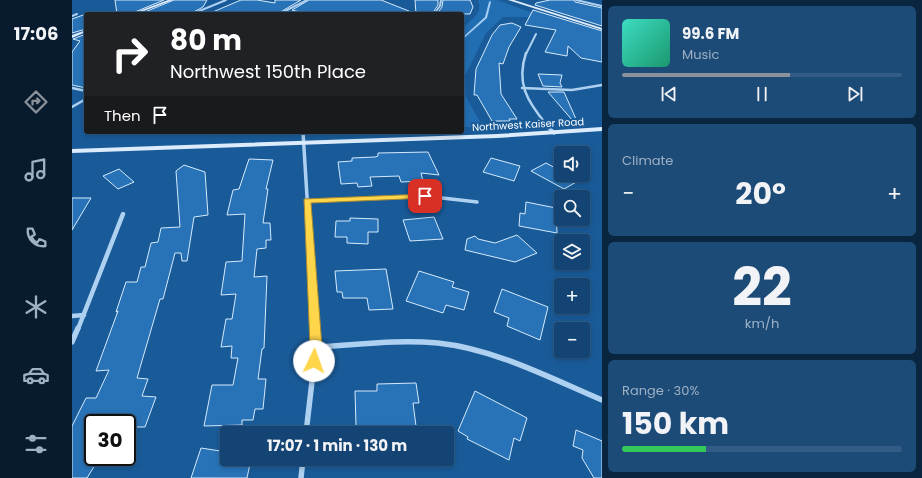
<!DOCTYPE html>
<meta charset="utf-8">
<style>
:root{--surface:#134473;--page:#1c4b78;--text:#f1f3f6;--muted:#9db0c4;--line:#325c85;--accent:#8c9099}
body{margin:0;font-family:Poppins,sans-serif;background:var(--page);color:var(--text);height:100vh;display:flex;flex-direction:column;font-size:15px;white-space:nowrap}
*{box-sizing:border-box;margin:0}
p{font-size:13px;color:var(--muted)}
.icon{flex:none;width:22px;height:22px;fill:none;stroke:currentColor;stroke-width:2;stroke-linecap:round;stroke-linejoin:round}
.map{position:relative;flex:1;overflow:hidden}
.drawer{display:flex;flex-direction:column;gap:6px;padding:6px;background:#0a253f;width:320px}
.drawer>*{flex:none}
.guide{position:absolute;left:12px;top:12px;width:380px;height:122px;border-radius:4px;box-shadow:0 2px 6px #0003,0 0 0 1px var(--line);background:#202124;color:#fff;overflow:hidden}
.fabs{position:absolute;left:482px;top:146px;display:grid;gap:8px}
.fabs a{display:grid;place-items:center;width:36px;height:36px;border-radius:4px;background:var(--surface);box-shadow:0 2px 6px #0003,0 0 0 1px var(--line);font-size:20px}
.speed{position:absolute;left:12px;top:414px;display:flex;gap:8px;font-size:20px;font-weight:700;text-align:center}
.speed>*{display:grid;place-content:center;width:52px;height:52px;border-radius:50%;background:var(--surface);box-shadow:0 2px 6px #0003,0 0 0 1px var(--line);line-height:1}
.speed .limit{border:2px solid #111;border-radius:6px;background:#fff;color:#111}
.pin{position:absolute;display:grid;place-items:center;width:34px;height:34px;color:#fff;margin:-17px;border-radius:8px;box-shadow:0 2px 6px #0006}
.me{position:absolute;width:44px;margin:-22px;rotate:3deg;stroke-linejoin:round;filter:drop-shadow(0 0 3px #0008)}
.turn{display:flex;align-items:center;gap:14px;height:84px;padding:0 20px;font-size:18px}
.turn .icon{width:52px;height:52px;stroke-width:2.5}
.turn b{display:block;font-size:28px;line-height:34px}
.then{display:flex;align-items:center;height:38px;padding:0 20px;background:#0003;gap:8px;font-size:15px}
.big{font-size:30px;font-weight:700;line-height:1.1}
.drawer .widget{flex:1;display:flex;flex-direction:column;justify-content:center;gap:6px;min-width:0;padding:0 14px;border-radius:6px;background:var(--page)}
.drawer .dial{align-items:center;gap:0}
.dial b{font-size:52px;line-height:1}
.song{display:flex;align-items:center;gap:12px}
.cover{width:48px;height:48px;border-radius:6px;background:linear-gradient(135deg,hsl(170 70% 55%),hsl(160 70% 35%))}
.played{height:4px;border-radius:2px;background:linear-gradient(90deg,var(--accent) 60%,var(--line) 60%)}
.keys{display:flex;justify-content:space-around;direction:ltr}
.heat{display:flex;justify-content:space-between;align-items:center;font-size:22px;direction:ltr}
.charge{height:6px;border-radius:3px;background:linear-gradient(90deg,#34c759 30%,var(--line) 0)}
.trip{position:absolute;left:148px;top:426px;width:234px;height:40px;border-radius:4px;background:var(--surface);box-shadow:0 2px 6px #0003,0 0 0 1px var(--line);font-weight:700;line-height:40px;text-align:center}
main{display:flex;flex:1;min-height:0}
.tabs{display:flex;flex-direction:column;width:72px;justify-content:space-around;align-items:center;background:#081b2e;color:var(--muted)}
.tabs .icon{width:28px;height:28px}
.tabs .current{color:var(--accent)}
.tabs b{font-size:18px;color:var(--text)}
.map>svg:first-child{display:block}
.green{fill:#226eb2}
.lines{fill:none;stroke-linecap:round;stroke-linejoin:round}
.stream{fill:#a1cdf3;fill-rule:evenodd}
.building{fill:#2873b7;stroke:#d5eafc}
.minor-far4{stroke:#aed1f1;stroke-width:2}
.minor-far3{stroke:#aed1f1;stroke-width:2.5}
.minor-far2{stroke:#aed1f1;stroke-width:3.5}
.minor-far1{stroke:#aed1f1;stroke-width:4.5}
.minor{stroke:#aed1f1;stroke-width:5.5}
.secondary{fill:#dcecfc;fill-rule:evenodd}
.route{fill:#ffd54a;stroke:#a68a30}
.labels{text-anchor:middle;stroke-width:4;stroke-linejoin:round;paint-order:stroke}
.far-street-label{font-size:10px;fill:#fff;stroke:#195b99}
</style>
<main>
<nav class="tabs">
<b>17:06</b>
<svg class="icon current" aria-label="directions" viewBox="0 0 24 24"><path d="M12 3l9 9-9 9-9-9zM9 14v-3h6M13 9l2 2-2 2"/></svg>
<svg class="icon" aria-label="music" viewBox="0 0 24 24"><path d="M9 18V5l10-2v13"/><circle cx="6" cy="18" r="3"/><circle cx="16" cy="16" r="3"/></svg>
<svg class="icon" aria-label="phone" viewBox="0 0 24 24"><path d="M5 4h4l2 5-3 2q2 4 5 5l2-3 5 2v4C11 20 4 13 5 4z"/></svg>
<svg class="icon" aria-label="climate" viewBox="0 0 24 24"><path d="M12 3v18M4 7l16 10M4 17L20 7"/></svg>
<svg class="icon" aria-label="car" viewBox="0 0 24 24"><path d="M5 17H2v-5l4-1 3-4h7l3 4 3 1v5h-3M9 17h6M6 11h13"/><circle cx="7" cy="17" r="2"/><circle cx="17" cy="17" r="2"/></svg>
<svg class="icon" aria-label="filters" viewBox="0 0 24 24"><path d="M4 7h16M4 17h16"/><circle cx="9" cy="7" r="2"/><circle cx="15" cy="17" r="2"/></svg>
</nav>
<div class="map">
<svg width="530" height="478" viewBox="0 0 530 478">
<rect width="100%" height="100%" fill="#195b99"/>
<path class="green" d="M 406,0 L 425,0 L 472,17 L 431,17 L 414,33 L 393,76 L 394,97 L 411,127 L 390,127 C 390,114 387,37 390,31 C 396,19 412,16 406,0 Z"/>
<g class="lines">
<polygon class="stream" points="418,1 419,2 415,18 390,40 390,38 413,17 417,2"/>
</g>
<g class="building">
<polygon points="43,0 92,0 58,14 45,14"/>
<polygon points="102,0 135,0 131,7 118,14 68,14"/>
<polygon points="169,0 185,0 203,3 203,0 229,0 205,14 136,14"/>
<polygon points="237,0 309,0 342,13 229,14 228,12 220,10"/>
<polygon points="343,0 366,0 366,5 360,14 344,14"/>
<polygon points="371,0 398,0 401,7 398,14 365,14 370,7"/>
<polygon points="478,0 502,0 503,2 530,8 530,26 463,5 464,3"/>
<polygon points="461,10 530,31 530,62 509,58 496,46 495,56 473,52 484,30 453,25"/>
<polygon points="14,14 14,29 0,33 0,19"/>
<polygon points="440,23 449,27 437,47 431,64 427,63 429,94 445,119 437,119 438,121 420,121 405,95 402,95 404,69 420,35 428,25"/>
<polygon points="14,34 14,88 0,85 0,52 8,41 1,39"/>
<polygon points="466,74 490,75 488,83 490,87 471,86"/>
<polygon points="476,92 492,92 504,119 501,121"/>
<polygon points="356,152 367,175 349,173 351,181 329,182 327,176 298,177 300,186 286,187 285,183 269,184 266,162 280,161 280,158 303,157 306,156 306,153"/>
<polygon points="419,158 448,166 442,181 411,172"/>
<polygon points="177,159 201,160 194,189 196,189 191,223 198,223 199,240 194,240 194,248 185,249 182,277 195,276 192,348 190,349 186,379 194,379 191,409 183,409 181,420 170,420 170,425 132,426 140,385 161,385 166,358 159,358 160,346 149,347 154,319 160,319 164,294 149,295 154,262 170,261 173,214 155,215 161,190 167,189"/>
<polygon points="474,163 489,171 489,175 495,175 506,181 492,189 459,171"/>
<polygon points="112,165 133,172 136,215 122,217 115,261 110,261 109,253 103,253 91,299 88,299 65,378 76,379 70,396 84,397 73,427 55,427 55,423 21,423 21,457 28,457 15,478 0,478 0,426 14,398 24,398 37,370 24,371 46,311 44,312 54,282 65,282 69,267 73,267 79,243 86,242 89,228 108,227 104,171"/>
<polygon points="47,169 62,182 46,189 31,176"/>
<polygon points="0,198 19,198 0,230"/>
<polygon points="454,202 484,208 485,233 447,226 448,213 453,214"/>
<polygon points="362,217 371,239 338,241 331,220"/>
<polygon points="278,218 306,219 306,232 296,232 296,244 275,243 275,237 263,237 264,221 278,221"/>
<polygon points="445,235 465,253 443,262 393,250 395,239 403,236 406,239 423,243"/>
<polygon points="314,269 321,309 297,310 295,298 271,298 270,292 265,292 263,271"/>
<polygon points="347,271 382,282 380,287 397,292 392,310 374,305 371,313 334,301"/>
<polygon points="430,289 476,307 468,340 435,326 437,318 422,312"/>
<polygon points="344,383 347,403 341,403 344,426 284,426 283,391 305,391 305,384"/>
<polygon points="403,391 455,418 448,441 442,438 437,460 395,439 396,437 386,431"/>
<polygon points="504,430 530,441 530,478 522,478 510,458 511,450 501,446"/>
<polygon points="129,448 155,452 155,459 179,459 175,478 119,478"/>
</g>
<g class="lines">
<g class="minor-far4">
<polyline points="504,0 530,6"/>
<polyline points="213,11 227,14"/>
<polyline points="120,14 154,0"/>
<polyline points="207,14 235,0"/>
<polyline points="362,14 368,6 369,0"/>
<polyline points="0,16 5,14"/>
<polyline points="454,54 464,34"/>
</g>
<g class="minor-far3">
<path d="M 454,53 C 444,83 455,101 474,124"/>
<polyline points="0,88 14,91"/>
<polyline points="450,88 500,90 530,85"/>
<polyline points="0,107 14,99"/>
</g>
<g class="minor-far2">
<polyline points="473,123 482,133"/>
<polyline points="231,132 236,213"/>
<polyline points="235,201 353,196 405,202"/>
</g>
<g class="minor-far1">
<polyline points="236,212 243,329"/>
<polyline points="0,316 12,315"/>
<polyline points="6,329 51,214"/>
</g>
<g class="minor">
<polyline points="0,342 6,328"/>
<path d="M 244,347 C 284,345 325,339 366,343 C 423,349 478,378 530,400"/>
<polyline points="234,433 244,347 243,328"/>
<polyline points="229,478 231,459"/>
</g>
<g class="secondary">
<polygon points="96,0 101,0 64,14 59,14"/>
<polygon points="436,0 442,0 530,28 530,30"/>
<polygon points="14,30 14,32 0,38 0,35"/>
<polygon points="530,127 530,131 425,138 0,153 0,149 425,134"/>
</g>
</g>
<polygon class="route" points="353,194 357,196 356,198 239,203 250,347 246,365 242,367 238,365 236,361 238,347 232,199"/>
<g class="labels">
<g class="far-street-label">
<text transform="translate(456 124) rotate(-3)" y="4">Northwest Kaiser Road</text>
</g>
</g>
</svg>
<div class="fabs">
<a><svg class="icon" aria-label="sound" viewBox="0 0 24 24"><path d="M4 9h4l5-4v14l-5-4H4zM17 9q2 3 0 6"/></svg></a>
<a><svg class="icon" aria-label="search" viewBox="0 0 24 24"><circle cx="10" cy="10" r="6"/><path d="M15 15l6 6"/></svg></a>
<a><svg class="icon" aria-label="layers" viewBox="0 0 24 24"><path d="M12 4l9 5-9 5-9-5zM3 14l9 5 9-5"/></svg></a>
<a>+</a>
<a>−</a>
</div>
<div class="speed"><div class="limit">30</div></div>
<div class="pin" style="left:353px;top:196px;background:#d93025"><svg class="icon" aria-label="arrive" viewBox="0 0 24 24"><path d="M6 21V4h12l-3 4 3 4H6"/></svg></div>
<svg class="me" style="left:242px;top:361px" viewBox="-20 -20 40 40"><circle r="19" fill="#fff"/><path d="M0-13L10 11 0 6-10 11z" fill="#ffd54a"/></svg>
<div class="trip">17:07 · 1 min · 130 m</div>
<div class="guide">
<div class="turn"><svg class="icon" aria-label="right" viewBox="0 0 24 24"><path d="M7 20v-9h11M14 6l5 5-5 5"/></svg><div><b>80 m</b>Northwest 150th Place</div></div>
<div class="then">Then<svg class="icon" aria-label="arrive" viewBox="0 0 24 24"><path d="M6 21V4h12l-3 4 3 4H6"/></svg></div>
</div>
</div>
<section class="drawer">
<div class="widget">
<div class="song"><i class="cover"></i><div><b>99.6 FM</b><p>Music</p></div></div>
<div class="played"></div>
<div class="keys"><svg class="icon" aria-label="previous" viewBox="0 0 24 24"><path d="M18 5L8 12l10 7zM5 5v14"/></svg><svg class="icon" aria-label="pause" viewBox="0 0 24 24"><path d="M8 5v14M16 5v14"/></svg><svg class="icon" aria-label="next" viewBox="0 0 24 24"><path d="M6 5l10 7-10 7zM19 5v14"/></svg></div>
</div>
<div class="widget"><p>Climate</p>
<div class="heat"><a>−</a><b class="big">20°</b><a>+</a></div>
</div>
<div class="widget dial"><b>22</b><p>km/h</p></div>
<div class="widget"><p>Range · 30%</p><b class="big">150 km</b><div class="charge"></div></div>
</section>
</main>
